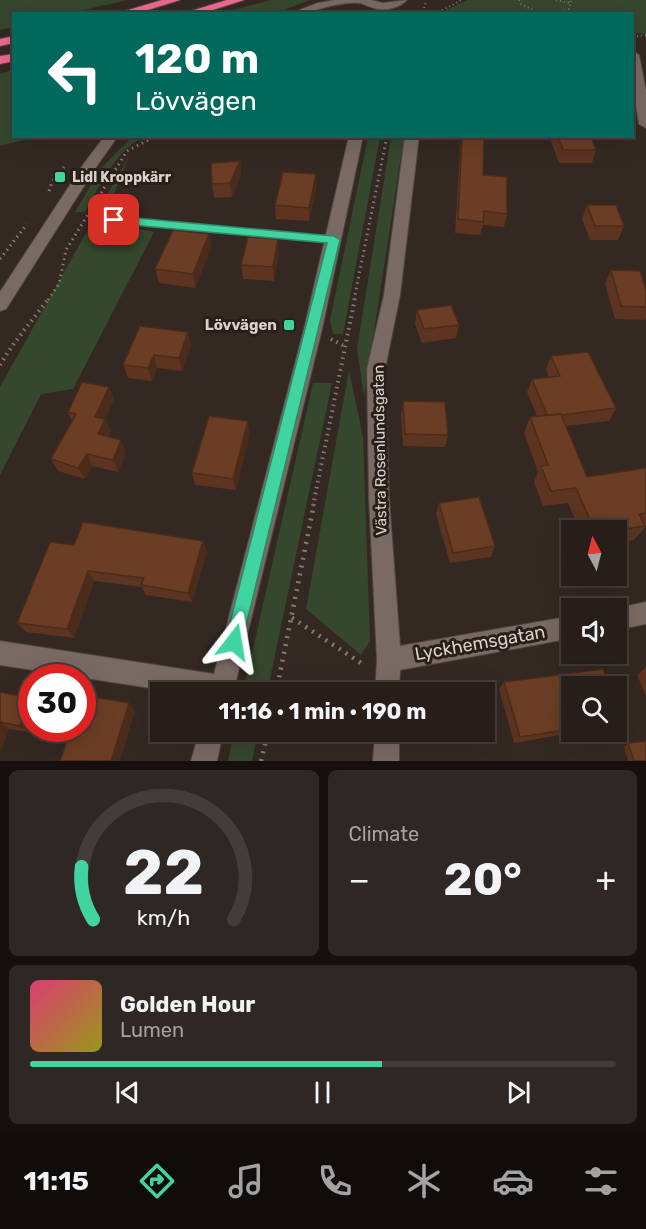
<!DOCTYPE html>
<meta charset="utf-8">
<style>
:root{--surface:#271e1a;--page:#2f2723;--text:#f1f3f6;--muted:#a4a2a2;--line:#433c39;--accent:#41d4a1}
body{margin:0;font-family:Rubik,sans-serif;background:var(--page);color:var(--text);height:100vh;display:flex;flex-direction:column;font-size:22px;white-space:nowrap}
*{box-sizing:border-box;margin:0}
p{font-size:20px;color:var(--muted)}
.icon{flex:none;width:33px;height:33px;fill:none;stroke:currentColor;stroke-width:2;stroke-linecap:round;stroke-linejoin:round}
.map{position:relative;height:761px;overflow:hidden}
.sheet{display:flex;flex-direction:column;gap:9px;padding:9px;background:#15100e;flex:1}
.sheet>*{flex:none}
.hud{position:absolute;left:12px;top:12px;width:622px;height:126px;border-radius:0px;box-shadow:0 6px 24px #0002,0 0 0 2px var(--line);background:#00695c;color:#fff;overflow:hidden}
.needle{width:39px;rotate:353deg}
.buttons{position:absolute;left:561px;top:520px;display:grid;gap:12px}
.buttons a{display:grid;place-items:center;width:66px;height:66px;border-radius:0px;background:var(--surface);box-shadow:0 6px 24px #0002,0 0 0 2px var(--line);font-size:30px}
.speed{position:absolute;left:18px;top:664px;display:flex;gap:12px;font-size:30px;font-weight:700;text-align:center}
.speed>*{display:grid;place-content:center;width:78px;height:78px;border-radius:50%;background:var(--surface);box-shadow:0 6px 24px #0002,0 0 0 2px var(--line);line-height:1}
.speed .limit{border:9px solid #d22;background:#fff;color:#111}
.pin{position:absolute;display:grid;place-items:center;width:51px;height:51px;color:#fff;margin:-26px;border-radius:12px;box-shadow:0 3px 9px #0006}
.me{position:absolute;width:66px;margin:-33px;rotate:14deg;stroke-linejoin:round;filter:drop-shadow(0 0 4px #0008)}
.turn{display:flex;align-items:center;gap:21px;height:126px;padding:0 24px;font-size:27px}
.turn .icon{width:78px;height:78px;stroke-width:2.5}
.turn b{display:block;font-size:42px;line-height:51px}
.big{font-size:45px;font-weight:700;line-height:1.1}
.sheet .tile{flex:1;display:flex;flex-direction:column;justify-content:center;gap:9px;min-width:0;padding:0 21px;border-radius:9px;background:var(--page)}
.sheet .dial{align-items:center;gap:0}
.dial svg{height:156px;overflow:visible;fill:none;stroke:var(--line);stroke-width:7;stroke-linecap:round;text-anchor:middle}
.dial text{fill:var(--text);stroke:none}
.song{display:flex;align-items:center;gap:18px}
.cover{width:72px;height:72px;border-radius:9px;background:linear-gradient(135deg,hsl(340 70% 55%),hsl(60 70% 35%))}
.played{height:6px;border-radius:3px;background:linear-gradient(90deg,var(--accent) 60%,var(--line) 60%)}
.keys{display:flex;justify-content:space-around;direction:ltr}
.heat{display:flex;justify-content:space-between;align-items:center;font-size:33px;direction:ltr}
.sheet .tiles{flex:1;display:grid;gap:9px;grid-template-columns:1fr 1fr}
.tile:last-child{grid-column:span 2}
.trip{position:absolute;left:150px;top:682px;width:345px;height:60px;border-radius:0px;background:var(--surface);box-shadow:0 6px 24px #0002,0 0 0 2px var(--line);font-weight:700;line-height:60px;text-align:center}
.tabs{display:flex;height:96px;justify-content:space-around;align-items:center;background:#100c0a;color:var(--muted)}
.tabs .icon{width:42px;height:42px}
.tabs .on{color:var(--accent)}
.tabs b{font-size:27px;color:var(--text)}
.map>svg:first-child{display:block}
.green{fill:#35472d}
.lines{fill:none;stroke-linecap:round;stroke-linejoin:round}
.lane-casing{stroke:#514641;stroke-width:2}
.street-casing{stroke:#514641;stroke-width:2}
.secondary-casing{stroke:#514641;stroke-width:2}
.highway-casing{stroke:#514641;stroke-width:2}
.path-far3{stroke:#857b76;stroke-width:2;stroke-dasharray:1 3;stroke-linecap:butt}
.path-far2{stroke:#857b76;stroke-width:3;stroke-dasharray:1.5 4;stroke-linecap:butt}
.path-far1{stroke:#857b76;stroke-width:4;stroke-dasharray:1.5 4.5;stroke-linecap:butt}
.path{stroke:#857b76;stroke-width:4.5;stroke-dasharray:2 6;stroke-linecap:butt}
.lane{fill:#796a63;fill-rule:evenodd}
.street{fill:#796a63;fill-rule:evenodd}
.secondary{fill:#796a63;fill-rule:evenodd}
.highway{fill:#ee6890;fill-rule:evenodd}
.wall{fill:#5c3420}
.shaded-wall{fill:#4b2b1a}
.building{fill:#6b3d25;stroke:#4b2b1a;stroke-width:1.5}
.route{fill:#41d4a1;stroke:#2a8a69;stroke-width:1.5}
.poi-dot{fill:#41d4a1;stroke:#2a1e18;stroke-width:2}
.labels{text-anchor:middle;stroke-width:6;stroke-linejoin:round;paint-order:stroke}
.far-poi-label{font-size:14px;font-weight:bold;fill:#d9d1cd;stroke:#2a1e18;text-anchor:start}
.poi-label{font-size:15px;font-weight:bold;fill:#d9d1cd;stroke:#2a1e18;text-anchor:end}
.street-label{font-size:15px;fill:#d9d1cd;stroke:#2a1e18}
.near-street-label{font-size:18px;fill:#d9d1cd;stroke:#2a1e18}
</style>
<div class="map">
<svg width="646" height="761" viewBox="0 0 646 761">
<rect width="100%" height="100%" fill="#342822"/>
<g class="green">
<polygon points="0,0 128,0 70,13 14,14 13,27 0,30"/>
<polygon points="271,0 311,0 275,13 221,13"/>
<polygon points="468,0 646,0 646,34 633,33 633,14 439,13"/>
<polygon points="13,70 14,136 34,137 0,146 0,74"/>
<path d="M 132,137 L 143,137 C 114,153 101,184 85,212 L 75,212 L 101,168 Z"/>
<polygon points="368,137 380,137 343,334 333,334 330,320"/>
<polygon points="391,137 404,137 364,396 357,349"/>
<polygon points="129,156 103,222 154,232 73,389 41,394 0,475 0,387"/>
<polygon points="349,370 363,437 370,641 361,655 306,609"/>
<polygon points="313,383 332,383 267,693 243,693"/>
<polygon points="234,732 258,732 252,761 228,761"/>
</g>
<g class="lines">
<g class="lane-casing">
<polygon id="lane" points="114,217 334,237 338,240 334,243 111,222 111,218"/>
</g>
<g class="street-casing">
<g id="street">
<polygon points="633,51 639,55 646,91 646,128 639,124 633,88"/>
<polygon points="349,136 363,136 322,329 233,693 183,693 0,665 0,641 214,674 304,329"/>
<polygon points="405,136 419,136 400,295 385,369 389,498 400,646 572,616 572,638 400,670 399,693 375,693 377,660 369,498 367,369 384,295"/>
<polygon points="646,602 646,624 616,630 616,609 613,609"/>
<polygon points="199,732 223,732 217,761 191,761"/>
<polygon points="375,732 399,732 399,761 373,761"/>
</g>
</g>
<g class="secondary-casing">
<g id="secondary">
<path d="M 335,0 L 371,0 L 383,3 L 407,0 C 397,10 381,12 368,6 C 365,5 362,3 359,3 C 336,1 312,14 289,14 L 318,3 Z"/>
<polygon points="105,136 118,136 98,164 6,309 0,311 0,292 85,162"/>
</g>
</g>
<g class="highway-casing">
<g id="highway">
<polygon points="162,0 180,0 135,14 115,14"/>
<polygon points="227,0 244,0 200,14 181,14"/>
<polygon points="14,36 14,43 0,46 0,39"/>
<polygon points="14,54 14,61 0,64 0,56"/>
</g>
</g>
<g class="path-far3">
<polyline points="519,0 521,4 541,14"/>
<polyline points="556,0 570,3"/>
<polyline points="419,14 424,9 426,1"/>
<polyline points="435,14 462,0"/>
<polyline points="553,14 569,9 571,0"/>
<polyline points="633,37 646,35"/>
</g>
<g class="path-far2">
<polyline points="49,191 52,182 64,167"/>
<polyline points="0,259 27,224"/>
<polyline points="48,300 59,284 66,250 127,151 152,138 203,136"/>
<polyline points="354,300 387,136"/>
</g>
<g class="path-far1">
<polyline points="331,339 346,347"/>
<path d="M 0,365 C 14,341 32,321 49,298"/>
<polyline points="313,506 355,298"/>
</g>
<g class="path">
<polyline points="292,618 364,665"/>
<polyline points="276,693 314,504"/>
<polyline points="261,761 268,732"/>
</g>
<use href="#lane" class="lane"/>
<use href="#street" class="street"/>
<use href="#secondary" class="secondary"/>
<use href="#highway" class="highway"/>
</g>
<g class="wall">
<polygon points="461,136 484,136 483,175 507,214 504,227 483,225 480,235 455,233"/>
<polygon points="552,136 591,136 596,150 592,163 559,163 551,141"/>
<polygon points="240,161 241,174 232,197 214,198 212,184"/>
<polygon points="316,174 316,188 309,221 276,219 275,205"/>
<polygon points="587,205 624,226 618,240 590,240 582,219"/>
<polygon points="209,234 211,248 195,288 159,283 155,269"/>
<polygon points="279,253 274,281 243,279 241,265"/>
<polygon points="611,270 646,290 646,318 645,320 615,319 605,284"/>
<polygon points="417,310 459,325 456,338 422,343 415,324"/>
<polygon points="140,326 191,345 182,371 157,368 152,381 128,378 123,365"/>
<polygon points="551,356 616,408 609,421 566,426 587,477 646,468 646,526 634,540 616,543 616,531 580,531 568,503 543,506 534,482 538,472 524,433 530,417 537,416 527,392 532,379 549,377 546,369"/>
<polygon points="109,387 114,399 105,419 111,431 108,437 126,453 118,472 92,466 85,479 58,471 51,459 72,421 68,412"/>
<polygon points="403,401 448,435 445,447 403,446 401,414"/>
<polygon points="250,433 236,490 195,485 192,473"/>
<polygon points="439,503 495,546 491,557 450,563 436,514"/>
<polygon points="74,545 207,551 192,602 146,595 142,587 94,581 74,638 26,632 17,623"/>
<polygon points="646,667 646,696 637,675"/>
<polygon points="504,682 572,687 572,732 577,732 514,743 499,689"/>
<polygon points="0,692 32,698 32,727 29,732 9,729 0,752"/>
<polygon points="628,743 646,761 628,761 624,747"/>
</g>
<g class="shaded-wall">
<polygon points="240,161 241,174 232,197 230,183"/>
<polygon points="316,174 316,188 309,221 309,208"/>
<polygon points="209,234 211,248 195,288 193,274"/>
<polygon points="278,239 279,253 274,281 273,267"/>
<polygon points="188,332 191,345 182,371 179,358"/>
<polygon points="154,355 157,368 152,381 148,368"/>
<polygon points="109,387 114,399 103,424 105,419 111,431 104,446 98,434 95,417"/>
<polygon points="248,421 250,433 236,490 233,479"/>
<polygon points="121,440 126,453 118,472 113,460"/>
<polygon points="87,454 92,466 85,479 78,468"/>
<polygon points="203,541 207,551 192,602 188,593"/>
<polygon points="88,571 94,581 74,638 67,629"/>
<polygon points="31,698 32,727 29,732 20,726"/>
<polygon points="129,703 135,711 120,761 111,761"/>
<polygon points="0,722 9,729 0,752"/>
</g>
<g class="building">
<polygon points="462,136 484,136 483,175 507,177 507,214 484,211 483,222 458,219"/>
<polygon points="558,136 591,136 596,150 563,150"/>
<polygon points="240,161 230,183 212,184 211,163"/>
<polygon points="283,172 316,174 309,208 275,205"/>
<polygon points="587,205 616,205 624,226 595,226"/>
<polygon points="173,230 209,234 193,274 155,269"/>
<polygon points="248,237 278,239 273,267 241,265"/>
<polygon points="611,270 640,271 646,290 646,307 621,306"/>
<polygon points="451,305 459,325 424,329 417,310"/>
<polygon points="140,326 188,332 179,358 154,355 148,368 123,365"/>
<polygon points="588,352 616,408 562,415 561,414 547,415 532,379 560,376 551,356"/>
<polygon points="82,382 109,387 95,417 105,419 98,434 121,440 113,460 87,454 78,468 51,459 76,414 68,412"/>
<polygon points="403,401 445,402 448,435 405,434"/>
<polygon points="561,414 587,477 646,468 646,513 639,514 645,526 613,531 605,531 600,521 591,522 576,488 551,491 541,466 548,465 530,417"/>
<polygon points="209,416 248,421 233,479 192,473"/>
<polygon points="479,497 495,546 453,553 439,503"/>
<polygon points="83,522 203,541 188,593 141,585 144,578 88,571 67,629 17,623 50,542 74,545"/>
<polygon points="603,669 610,687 572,687 572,729 520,737 504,682"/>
<polygon points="0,692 31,698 20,726 0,722"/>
<polygon points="83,695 129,703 111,761 60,761 71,729 82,729"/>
<polygon points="646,741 646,761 634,761 628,743"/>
</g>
<polygon class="route" points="114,216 334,236 340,240 242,642 240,649 234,651 228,649 225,642 327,243 110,223 108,220"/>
<g class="poi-dot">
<rect x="54" y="171" width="12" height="12" rx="3"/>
<rect x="283" y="319" width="12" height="12" rx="3"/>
</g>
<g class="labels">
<g class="far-poi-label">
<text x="72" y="182">Lidl Kroppkärr</text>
</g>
<g class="poi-label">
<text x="277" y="330">Lövvägen</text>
</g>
<g class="street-label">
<text transform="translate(380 450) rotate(-91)" y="5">Västra Rosenlundsgatan</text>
</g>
<g class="near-street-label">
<text transform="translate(480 643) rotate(-10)" y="6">Lyckhemsgatan</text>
</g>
</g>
</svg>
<div class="buttons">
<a><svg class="needle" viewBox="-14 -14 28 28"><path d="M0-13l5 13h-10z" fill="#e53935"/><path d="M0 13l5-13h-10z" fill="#a4a2a2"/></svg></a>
<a><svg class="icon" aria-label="sound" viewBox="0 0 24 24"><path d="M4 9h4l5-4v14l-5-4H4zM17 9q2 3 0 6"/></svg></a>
<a><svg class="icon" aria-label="search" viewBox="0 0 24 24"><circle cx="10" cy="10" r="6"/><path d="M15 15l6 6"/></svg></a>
</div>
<div class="speed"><div class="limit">30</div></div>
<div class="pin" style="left:114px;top:220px;background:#d93025"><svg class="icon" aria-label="arrive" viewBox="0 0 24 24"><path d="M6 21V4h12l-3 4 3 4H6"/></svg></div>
<svg class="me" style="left:234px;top:642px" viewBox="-20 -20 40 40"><path d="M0-17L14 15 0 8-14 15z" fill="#41d4a1" stroke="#fff" stroke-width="4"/></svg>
<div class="trip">11:16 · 1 min · 190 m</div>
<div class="hud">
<div class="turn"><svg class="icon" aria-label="left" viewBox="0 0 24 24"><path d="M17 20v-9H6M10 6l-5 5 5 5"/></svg><div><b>120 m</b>Lövvägen</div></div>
</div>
</div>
<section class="sheet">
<div class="tiles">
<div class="tile dial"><svg viewBox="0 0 100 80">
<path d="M14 69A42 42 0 1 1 86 69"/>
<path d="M14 69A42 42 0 0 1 8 42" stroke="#41d4a1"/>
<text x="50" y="56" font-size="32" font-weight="700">22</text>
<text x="50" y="72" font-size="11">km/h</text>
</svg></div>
<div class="tile"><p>Climate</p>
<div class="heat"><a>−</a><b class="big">20°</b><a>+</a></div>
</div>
<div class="tile">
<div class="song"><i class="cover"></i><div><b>Golden Hour</b><p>Lumen</p></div></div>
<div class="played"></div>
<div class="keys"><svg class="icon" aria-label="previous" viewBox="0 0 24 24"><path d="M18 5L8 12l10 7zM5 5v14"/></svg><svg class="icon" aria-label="pause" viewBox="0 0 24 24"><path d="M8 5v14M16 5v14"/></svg><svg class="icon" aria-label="next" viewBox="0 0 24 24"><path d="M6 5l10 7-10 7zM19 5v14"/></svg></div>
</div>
</div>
</section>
<nav class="tabs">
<b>11:15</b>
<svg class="icon on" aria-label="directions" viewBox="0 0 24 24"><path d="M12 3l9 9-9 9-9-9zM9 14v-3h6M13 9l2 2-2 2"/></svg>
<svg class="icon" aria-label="music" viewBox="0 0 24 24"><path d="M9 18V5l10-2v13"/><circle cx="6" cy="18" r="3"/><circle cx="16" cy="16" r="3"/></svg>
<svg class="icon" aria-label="phone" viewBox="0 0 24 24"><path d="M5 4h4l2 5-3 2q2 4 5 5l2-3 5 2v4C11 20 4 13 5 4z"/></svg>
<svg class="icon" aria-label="climate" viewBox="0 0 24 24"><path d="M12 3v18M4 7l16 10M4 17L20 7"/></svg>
<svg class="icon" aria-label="car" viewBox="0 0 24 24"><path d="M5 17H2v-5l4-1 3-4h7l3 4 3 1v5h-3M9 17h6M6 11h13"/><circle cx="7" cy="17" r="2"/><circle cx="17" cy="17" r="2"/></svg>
<svg class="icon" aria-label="filters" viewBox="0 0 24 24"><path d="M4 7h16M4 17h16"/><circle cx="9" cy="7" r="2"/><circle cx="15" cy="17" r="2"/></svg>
</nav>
